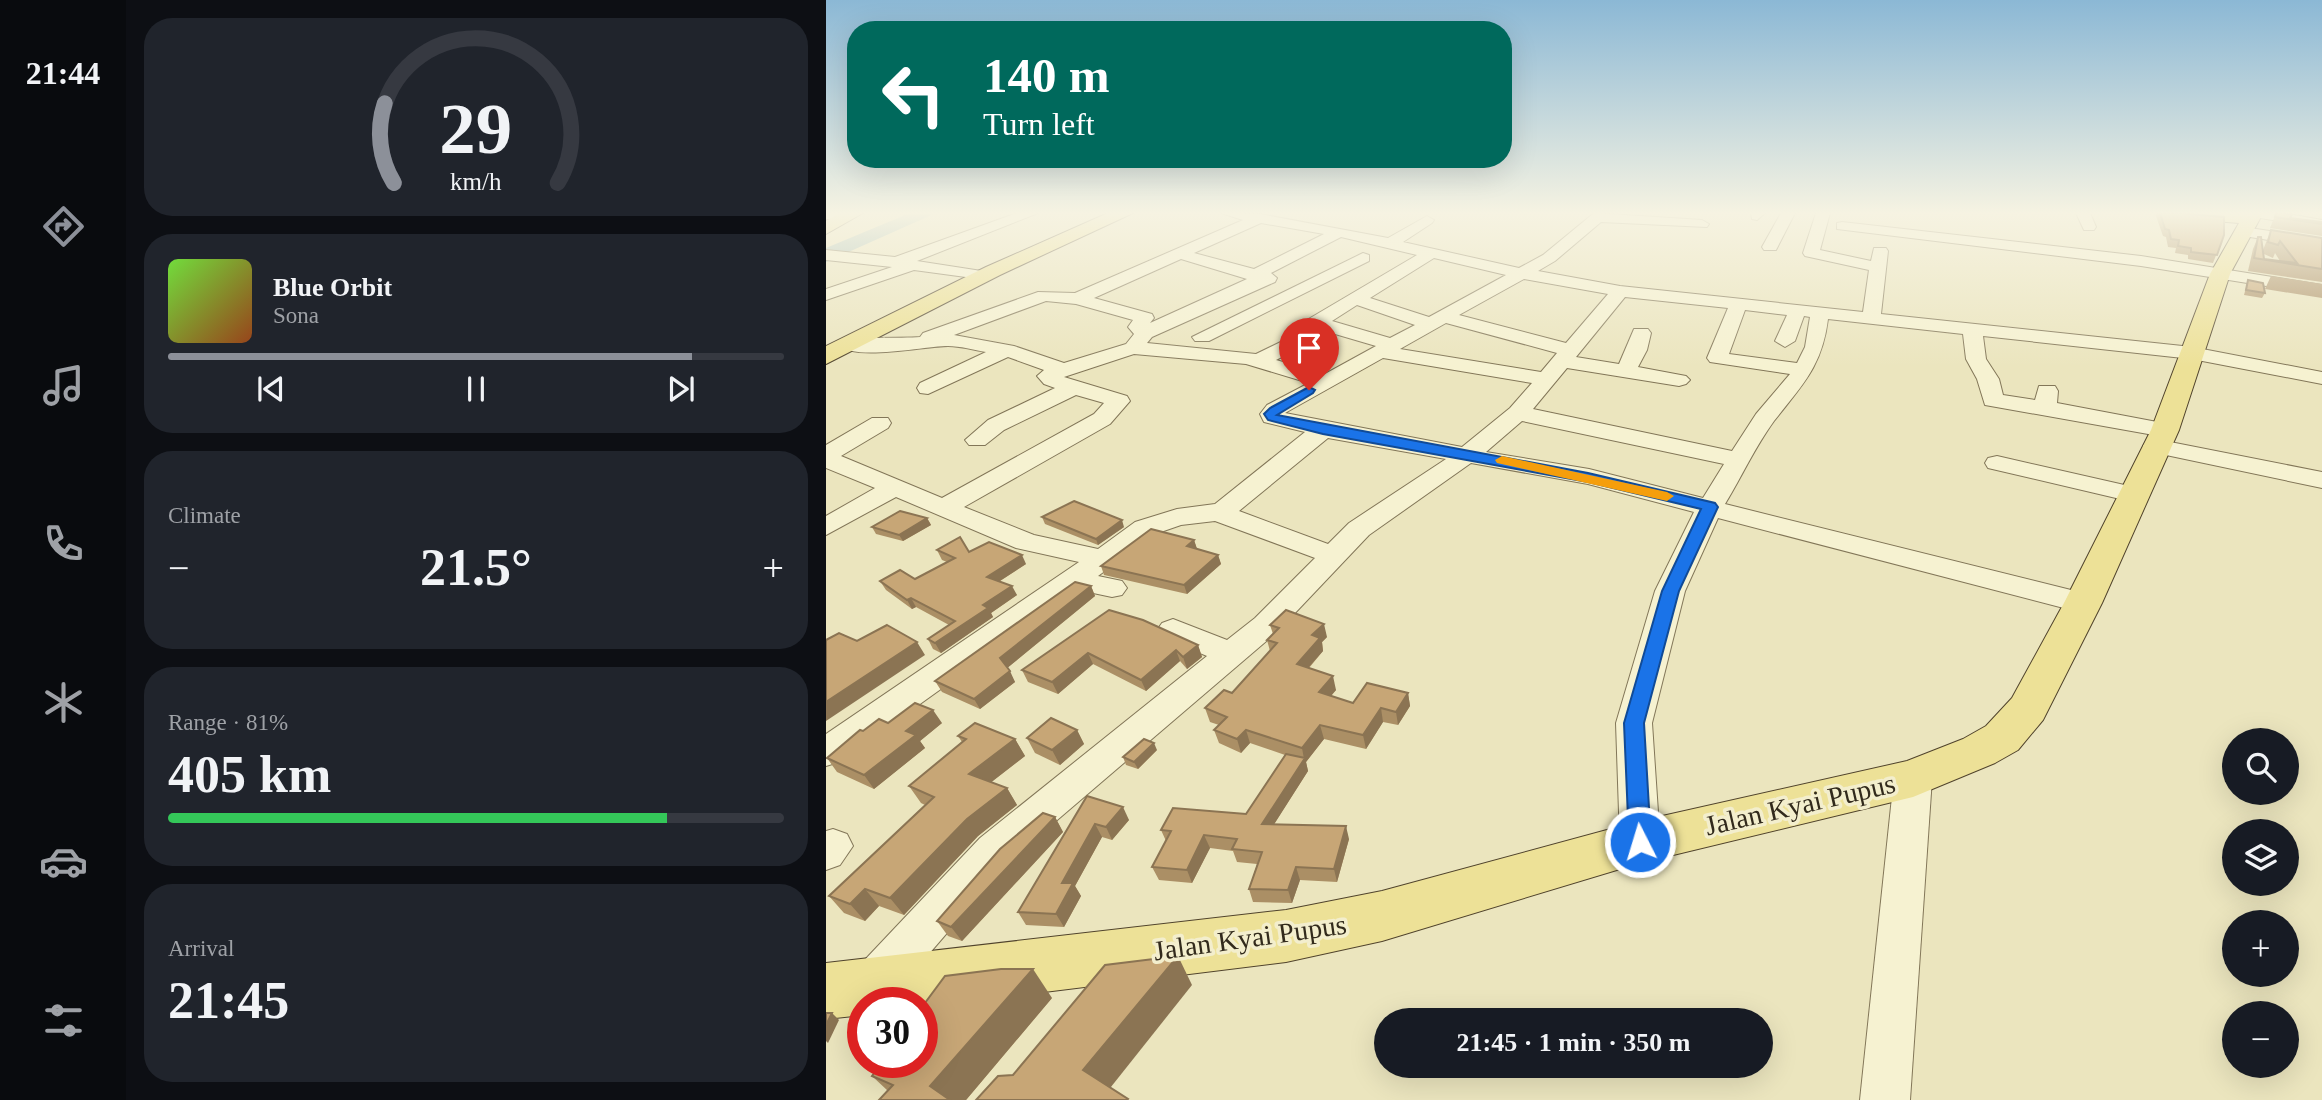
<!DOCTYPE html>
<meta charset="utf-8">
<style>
:root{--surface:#171b24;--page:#20242c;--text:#f1f3f6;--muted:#9ea1a6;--line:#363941;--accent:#8c9099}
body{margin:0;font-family:Georgia,serif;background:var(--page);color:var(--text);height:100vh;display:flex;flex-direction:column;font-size:26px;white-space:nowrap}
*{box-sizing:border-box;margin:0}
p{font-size:23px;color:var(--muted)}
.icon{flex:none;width:38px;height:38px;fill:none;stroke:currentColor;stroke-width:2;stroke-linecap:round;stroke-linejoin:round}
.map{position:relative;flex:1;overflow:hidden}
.side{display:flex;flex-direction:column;gap:18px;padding:18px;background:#0d0f14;width:700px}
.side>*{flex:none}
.hud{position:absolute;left:21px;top:21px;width:665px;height:147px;border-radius:28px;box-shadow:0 7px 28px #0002;background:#00695c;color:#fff;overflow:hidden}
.fabs{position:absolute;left:1396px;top:728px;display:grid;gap:14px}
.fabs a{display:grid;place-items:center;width:77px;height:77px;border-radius:50%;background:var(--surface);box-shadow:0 7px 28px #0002;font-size:35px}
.speed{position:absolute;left:21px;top:987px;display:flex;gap:14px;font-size:35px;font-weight:700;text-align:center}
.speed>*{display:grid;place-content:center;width:91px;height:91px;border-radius:50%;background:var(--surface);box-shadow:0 7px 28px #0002;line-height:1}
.speed .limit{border:10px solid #d22;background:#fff;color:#111}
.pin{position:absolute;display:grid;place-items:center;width:60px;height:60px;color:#fff;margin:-72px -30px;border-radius:50% 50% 50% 0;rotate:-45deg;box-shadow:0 0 7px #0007}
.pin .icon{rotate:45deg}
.me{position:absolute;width:77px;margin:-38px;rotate:355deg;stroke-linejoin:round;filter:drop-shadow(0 0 5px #0008)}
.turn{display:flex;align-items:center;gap:24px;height:147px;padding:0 21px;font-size:32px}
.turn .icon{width:91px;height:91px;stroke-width:2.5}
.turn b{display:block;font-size:49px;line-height:60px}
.big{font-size:52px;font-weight:600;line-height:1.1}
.side .tile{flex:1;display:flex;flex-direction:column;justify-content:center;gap:10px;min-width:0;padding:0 24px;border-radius:28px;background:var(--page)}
.side .dial{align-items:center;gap:0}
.dial svg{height:182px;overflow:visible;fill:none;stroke:var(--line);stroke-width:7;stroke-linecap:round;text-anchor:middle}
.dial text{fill:var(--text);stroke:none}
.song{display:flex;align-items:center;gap:21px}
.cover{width:84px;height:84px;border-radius:10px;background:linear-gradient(135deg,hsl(100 70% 55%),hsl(20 70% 35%))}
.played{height:7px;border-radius:4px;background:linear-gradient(90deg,var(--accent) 85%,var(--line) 85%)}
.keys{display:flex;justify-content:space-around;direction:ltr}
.heat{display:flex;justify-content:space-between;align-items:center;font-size:38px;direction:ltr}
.charge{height:10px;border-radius:5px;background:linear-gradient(90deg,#34c759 81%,var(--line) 0)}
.trip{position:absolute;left:548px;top:1008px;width:399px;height:70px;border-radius:35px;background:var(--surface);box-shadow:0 7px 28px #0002;font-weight:600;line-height:70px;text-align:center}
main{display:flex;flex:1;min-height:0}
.tab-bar{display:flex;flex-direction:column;width:126px;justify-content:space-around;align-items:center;background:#090b0e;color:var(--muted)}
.tab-bar .icon{width:49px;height:49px}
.tab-bar .selected{color:var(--accent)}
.tab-bar b{font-size:32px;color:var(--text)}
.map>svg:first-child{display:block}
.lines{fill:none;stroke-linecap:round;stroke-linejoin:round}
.river{fill:#a1bdb9;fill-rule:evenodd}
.minor-casing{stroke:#827658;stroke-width:2}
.major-casing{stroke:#50432c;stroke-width:2}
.minor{fill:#f6f2d1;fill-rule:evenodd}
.major{fill:#ede197;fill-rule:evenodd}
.wall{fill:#ab8f65;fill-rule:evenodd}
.shaded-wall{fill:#8b7453}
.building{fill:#c7a676;stroke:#8b7453;stroke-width:2}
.route{fill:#1a73e8;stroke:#114b97;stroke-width:2}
.slow{fill:#f59e0b}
.labels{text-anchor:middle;stroke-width:7;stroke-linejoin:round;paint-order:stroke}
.near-street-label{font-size:28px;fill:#322a1c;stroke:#f3eecd}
</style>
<main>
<nav class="tab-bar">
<b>21:44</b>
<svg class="icon selected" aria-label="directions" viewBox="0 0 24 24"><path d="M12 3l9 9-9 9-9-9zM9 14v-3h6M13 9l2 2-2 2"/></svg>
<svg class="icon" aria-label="music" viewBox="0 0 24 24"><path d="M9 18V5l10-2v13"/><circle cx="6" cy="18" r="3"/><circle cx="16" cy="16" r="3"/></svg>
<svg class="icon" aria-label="phone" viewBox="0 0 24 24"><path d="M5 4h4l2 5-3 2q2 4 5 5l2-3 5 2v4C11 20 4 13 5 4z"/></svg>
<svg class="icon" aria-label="climate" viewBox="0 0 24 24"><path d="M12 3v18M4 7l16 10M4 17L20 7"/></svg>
<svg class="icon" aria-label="car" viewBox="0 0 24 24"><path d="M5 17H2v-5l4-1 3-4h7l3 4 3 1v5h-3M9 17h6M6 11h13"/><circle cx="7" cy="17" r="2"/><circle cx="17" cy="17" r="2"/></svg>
<svg class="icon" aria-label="filters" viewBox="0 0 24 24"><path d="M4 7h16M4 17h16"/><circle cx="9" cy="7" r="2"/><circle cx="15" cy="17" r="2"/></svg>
</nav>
<section class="side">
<div class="tile dial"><svg viewBox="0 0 100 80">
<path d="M14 69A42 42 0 1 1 86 69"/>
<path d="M14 69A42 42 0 0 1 10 34" stroke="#8c9099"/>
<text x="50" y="56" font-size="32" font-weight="700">29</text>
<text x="50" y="72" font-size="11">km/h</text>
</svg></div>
<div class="tile">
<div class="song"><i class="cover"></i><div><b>Blue Orbit</b><p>Sona</p></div></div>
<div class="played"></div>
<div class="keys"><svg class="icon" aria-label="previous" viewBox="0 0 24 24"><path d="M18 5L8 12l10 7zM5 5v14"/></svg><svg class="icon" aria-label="pause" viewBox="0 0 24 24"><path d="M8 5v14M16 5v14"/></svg><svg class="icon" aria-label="next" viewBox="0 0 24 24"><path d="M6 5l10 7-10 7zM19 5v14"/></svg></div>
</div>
<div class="tile"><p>Climate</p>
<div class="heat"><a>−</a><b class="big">21.5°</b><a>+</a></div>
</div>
<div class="tile"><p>Range · 81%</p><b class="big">405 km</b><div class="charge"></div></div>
<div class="tile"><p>Arrival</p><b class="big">21:45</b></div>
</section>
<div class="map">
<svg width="1496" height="1100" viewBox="0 0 1496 1100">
<rect width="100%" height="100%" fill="#ebe5be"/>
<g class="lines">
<polygon class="river" points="84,213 110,213 0,262 0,248"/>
<g class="minor-casing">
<g id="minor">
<polygon points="0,213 31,213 32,215 25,219 0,219"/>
<polygon points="191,213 212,213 91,261 162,272 164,276 162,280 88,270 0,300 0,289 66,267 0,260 0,250 69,257"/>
<path d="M 395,213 L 434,214 L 562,238 L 601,216 L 608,220 L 606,223 L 577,242 L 693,268 L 717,255 L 768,213 L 876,220 L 883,224 L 881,227 L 775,222 L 729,261 L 712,271 L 794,286 L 1037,312 L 1043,270 L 979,256 L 977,253 L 990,213 L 1004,213 L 994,250 L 1045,261 L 1048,248 L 1060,248 L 1062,251 L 1055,314 L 1366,347 L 1496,372 L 1496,384 L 1366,359 L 1157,336 L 1160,359 L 1173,379 L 1177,395 L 1209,400 L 1213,386 L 1229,386 L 1232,391 L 1231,403 L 1347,425 L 1351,430 L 1347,435 L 1339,437 L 1159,405 L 1151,379 L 1140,359 L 1137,334 L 1002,319 C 996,367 976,385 948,421 C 929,447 916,476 899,504 L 1257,593 L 1268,596 L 1272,603 L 1268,610 L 1257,613 L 892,518 L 859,591 L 826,723 L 834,842 L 828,854 L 814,859 L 800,854 L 794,842 L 790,723 L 829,591 L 868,512 L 762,484 L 645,463 L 543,535 L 451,632 L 182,862 L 65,998 L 53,1003 L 33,998 L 26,982 L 33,966 L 154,838 L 381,656 L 336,637 L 331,630 L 336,623 L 347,619 L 401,640 L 429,618 L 489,558 L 389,521 L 355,525 L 329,534 L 272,576 L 296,581 L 301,588 L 296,595 L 286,597 L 253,590 L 13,762 L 0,766 L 0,734 L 253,562 L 190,548 L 70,497 L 0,535 L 0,516 L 49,488 L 0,468 L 0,445 L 46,418 L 62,418 L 65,423 L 62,428 L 15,456 L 116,498 L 268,414 L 278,403 L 250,395 L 178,430 L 159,445 L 143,445 L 139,440 L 162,420 L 229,388 L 218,384 L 211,376 L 218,370 L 182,357 L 102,394 L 94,393 L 91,388 L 94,383 L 160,352 C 148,350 134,346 122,346 C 99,346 26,362 12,344 C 19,335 79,339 94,337 L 97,333 L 212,292 L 249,293 L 417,220 ZM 435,223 L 498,234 L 428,269 L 368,253 ZM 515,237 L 591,255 L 469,327 L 465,337 L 430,354 L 321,343 L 326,337 L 449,282 L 451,278 L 445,273 ZM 608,258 L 680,275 L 603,317 L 544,298 ZM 355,259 L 421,279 L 324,323 L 328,318 L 326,314 L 268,298 ZM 698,279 L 782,294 L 740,343 L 633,315 ZM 799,297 L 902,308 L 881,358 L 884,362 L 964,374 L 930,414 L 906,451 L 707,409 L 741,368 L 853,386 L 860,384 L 864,380 L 860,376 L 812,367 L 821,350 L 825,333 L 822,329 L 808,329 L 793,364 L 750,357 ZM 220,301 L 250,304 L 307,320 L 302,327 L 308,334 L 300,344 L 238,363 L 188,346 L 128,335 ZM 531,305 L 589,325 L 564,338 L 506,321 ZM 919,310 L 961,315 L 949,341 L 959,347 L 969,341 L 978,316 L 984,317 L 979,347 L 971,363 L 903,354 ZM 620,323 L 731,353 L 715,372 L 574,349 ZM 492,329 L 550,346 L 499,374 L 450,360 L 481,344 L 485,334 ZM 308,354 L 420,364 L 483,383 L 441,405 L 434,414 L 438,422 L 479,432 L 389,504 L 351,509 L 309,522 L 272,549 L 208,535 L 138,507 L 284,424 L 304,401 L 301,396 L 238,377 ZM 557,358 L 706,383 L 684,408 L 636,447 L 459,413 ZM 696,421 L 898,464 L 877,498 L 763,469 L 660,452 ZM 502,438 L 620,459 L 523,523 L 502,544 L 413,511 Z"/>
<polygon points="925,213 939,213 931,220 926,219"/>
<polygon points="955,213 969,213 950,250 938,250 936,247"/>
<polygon points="1250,213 1264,213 1270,227 1268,230 1258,230"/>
<polygon points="1421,213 1457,213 1496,220 1496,228 1428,217"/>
<polygon points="1016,222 1315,256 1496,285 1496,295 1315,266 1011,229 1011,223"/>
<polygon points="1417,227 1496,239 1496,249 1412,235 1409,232"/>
<polygon points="537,253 543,255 543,261 383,341 369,341 366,337"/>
<polygon points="1329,439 1496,472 1496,488 1321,451 1317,446 1321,441"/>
<polygon points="1171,456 1316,489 1320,494 1316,499 1307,502 1162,468 1159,463 1162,458"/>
<polygon points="1087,763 1100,767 1106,778 1084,1100 1034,1100 1068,778 1074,767"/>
<polygon points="7,829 21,834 27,846 14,865 0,870 0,831"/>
</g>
</g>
<g class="major-casing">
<g id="major">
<polygon points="14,213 37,213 0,234 0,221"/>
<polygon points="282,213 307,213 174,275 0,364 0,346 160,267"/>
<polygon points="1343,213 1437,213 1404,274 1353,430 1276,603 1217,720 1192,750 1169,763 1087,797 814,863 556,941 460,962 96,1007 96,1003 37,1003 37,1015 0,1019 0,963 460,910 556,891 814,821 1081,761 1137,739 1160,726 1186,698 1238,603 1325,430 1384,274 1413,223 1352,218"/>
</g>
</g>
<use href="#minor" class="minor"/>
<use href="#major" class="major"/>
</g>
<g class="wall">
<polygon points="1329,213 1354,213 1398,235 1387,263 1362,259 1362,255 1349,253 1350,248 1342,247 1340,237 1337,236"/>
<polygon points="1450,213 1464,218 1496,222 1496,236 1444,228"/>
<path d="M 1445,230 L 1496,238 L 1496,282 L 1422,271 L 1427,249 L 1432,237 L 1437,250 ZM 1449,253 L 1454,261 L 1438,259 L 1438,254 L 1447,258 Z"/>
<polygon points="1445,276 1496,284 1496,298 1439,289"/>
<polygon points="1422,280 1439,293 1436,298 1418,295"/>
<polygon points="216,517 298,527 272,545 219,524"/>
<polygon points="101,518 105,525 77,541 50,534 46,527"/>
<polygon points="368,540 371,549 392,555 395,564 361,594 278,575 275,566"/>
<polygon points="111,550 143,552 200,564 174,581 191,595 165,613 167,617 115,653 107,649 102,639 123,625 90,607 86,609 60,590 54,581 89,579 121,562 116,560"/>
<polygon points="265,586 269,596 181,668 189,682 154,709 116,692 109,681"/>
<polygon points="283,610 372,645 376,657 361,669 354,661 320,691 267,664 232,694 202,682 196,670"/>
<polygon points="444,625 501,637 496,642 497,651 483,668 510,690 505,696 527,703 582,693 584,706 572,725 557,722 540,749 498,739 480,762 482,771 448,824 523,839 511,882 474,880 466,903 427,902 423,889 431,864 411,862 407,851 384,848 366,883 333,880 326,867 340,841 335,830 420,814 459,755 424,743 415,753 393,743 388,730 393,725 384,722 379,708 406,693 444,651 441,640 447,634"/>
<polygon points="62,723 116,723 94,741 99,748 48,789 11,772 1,758 37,731"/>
<polygon points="251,730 258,744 234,765 209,753 201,738"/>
<polygon points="132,736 189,739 199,756 165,782 181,788 191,805 152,836 78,915 53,906 39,921 18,913 3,896 99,805 95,803 83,786 136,742"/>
<polygon points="331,750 312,769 300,765 297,757"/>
<polygon points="261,796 303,820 286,840 276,837 249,886 255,896 238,927 200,925 192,912"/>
<polygon points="229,817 237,832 136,941 122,936 111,921"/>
<polygon points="226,998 140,1100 53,1100 62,1091 46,1076"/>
</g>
<g class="shaded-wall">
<polygon points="101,518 105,525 77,541 73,535"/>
<polygon points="296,520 298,527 272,545 270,539"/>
<polygon points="368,540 371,549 361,546"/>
<polygon points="196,555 200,564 166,586 161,577"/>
<polygon points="392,555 395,564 361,594 358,585"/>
<polygon points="186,586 191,595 165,613 167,617 115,653 109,643 157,605"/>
<polygon points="265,586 269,596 180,669 174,658"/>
<polygon points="85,598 90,607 86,609 81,600"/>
<polygon points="498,624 501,637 496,642 497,651 474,677 471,664 486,635"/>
<polygon points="91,642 99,655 0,721 0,702"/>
<polygon points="372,645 376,657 361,669 357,657"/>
<polygon points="350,650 354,661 320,691 315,680"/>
<polygon points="262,653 267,664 232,694 226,682"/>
<polygon points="184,671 189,682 154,709 148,699"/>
<polygon points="507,676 510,690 497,705 493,692"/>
<polygon points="582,693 584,706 572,725 570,712"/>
<polygon points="555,708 557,722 540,749 537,735"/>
<polygon points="107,710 116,723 94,741 99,748 48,789 38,775 80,731"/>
<polygon points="494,725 498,739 480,762 482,771 440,837 436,824 478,759 476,748"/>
<polygon points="251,730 258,744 234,765 226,750"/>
<polygon points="420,730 424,743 415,753 411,739"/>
<polygon points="189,739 199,756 154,791 143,774"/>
<polygon points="328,743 331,750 312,769 308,762"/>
<polygon points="181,788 191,805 152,836 78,915 64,898 141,819"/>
<polygon points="297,807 303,820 286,840 280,827"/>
<polygon points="229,817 237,832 136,941 125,927"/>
<polygon points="269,824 276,837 249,886 255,896 238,927 230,914 236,883"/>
<polygon points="520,826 523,839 511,882 508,869"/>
<polygon points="378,835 384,848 366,883 361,870"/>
<polygon points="470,867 474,880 466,903 462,890"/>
<polygon points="39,889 53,906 39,921 24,904"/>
<polygon points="352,956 366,985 277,1097 257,1070"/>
<polygon points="207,969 226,998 140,1100 118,1100 104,1086"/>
<polygon points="6,1013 13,1020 2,1043 0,1041 0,1025"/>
</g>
<g class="building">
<polygon points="1334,213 1354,213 1398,217 1398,235 1391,255 1365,252 1365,248 1352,246 1353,240 1345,239 1343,230 1339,229"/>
<polygon points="1450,213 1466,214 1464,218 1496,222 1496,224 1449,217"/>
<polygon points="1445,230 1496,238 1496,269 1428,258 1432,237 1435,237 1438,259 1471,263 1454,241 1452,245 1442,242"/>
<polygon points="1422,280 1437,283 1439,293 1420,290"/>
<polygon points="248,501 296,520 270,539 216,517"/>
<polygon points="74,511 101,518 73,535 46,527"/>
<polygon points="325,529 368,540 361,546 392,555 358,585 275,566"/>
<polygon points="134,537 143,552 163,542 196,555 161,577 186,586 157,605 162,608 109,643 102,639 129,621 85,598 81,600 54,581 74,570 89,579 129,558 111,550"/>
<polygon points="249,582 265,586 174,658 184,671 148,699 109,681"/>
<polygon points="283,610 317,620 372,645 357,657 350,650 315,680 262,653 226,682 196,670"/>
<polygon points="460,610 498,624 486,635 494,638 471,664 507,676 493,692 527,703 541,683 582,693 570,712 555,708 537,735 494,725 476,748 420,730 411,739 388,730 401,717 379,708 398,690 406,693 451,643 441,640 453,628 444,625"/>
<polygon points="61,625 91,642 0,702 0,640 13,633 31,641"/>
<polygon points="89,703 107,710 80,731 90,735 38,775 1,758 34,730 37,731 53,719 62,723"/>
<polygon points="225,718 251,730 226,750 201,738"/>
<polygon points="149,723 189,739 143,774 181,788 141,819 64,898 39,889 24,904 3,896 108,797 83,786 140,739 132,736"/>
<polygon points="318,739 328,743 308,762 297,757"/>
<polygon points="460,754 479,758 436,824 520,826 508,869 470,867 462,890 423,889 436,852 406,849 411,839 378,835 361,870 326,867 345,831 335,830 347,808 420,814"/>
<polygon points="261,796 297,807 280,827 269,824 236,883 247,883 230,914 192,912"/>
<polygon points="217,813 229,817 125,927 111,921 174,849"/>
<polygon points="352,956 257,1070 302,1099 301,1100 150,1100 172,1076 187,1075 279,965"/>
<polygon points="175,969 207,969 104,1086 124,1100 53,1100 67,1085 46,1076 56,1062 96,1062 96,1007 119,976"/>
<polygon points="0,1013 6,1013 0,1025"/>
</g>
<linearGradient id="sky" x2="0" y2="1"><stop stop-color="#8bb8d5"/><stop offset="0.58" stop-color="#f6f3e2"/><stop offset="1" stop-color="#f6f3e2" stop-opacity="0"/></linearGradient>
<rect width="1496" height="367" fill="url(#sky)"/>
<polygon class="route" points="483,387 489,390 487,393 451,415 762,473 889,503 892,507 853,591 818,723 825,842 822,849 814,852 806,849 803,842 798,723 836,591 875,509 762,482 497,434 442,420 438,414 444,408"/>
<polygon class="slow" points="676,456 841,492 848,496 841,501 671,463 669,460"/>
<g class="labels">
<g class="near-street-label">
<text transform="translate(974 804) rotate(-13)" y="10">Jalan Kyai Pupus</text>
<text transform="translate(424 937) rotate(-8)" y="10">Jalan Kyai Pupus</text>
</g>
</g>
</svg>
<div class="fabs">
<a><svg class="icon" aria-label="search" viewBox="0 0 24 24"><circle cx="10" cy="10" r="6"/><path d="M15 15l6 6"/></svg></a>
<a><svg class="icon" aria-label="layers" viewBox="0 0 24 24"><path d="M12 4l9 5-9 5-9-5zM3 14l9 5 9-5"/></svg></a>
<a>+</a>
<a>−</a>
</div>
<div class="speed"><div class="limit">30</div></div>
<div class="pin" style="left:483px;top:390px;background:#d93025"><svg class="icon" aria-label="arrive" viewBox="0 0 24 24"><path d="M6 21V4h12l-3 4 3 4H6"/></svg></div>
<svg class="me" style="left:814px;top:842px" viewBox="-20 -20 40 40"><circle r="17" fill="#1a73e8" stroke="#fff" stroke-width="3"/><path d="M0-11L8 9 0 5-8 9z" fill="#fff"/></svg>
<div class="trip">21:45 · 1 min · 350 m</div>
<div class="hud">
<div class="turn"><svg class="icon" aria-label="left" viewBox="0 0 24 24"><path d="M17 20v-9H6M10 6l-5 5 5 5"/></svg><div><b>140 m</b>Turn left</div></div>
</div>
</div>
</main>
